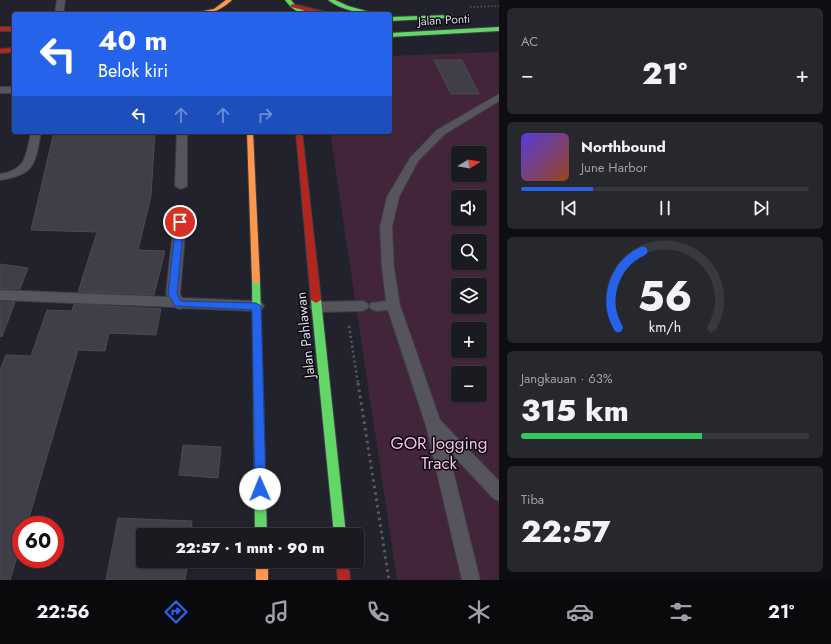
<!DOCTYPE html>
<html lang="id">
<meta charset="utf-8">
<style>
:root{--surface:#1a1a21;--page:#27272e;--text:#f1f3f6;--muted:#9fa1a5;--line:#38383f;--accent:#2563eb}
body{margin:0;font-family:Jost,sans-serif;background:var(--page);color:var(--text);height:100vh;display:flex;flex-direction:column;font-size:15px;white-space:nowrap}
*{box-sizing:border-box;margin:0}
p{font-size:13px;color:var(--muted)}
.icon{flex:none;width:22px;height:22px;fill:none;stroke:currentColor;stroke-width:2;stroke-linecap:round;stroke-linejoin:round}
.map{position:relative;flex:1;overflow:hidden}
.panel{display:flex;flex-direction:column;gap:8px;padding:8px;background:#0e0e12;width:332px}
.panel>*{flex:none}
.guide{position:absolute;left:12px;top:12px;width:380px;height:122px;border-radius:4px;box-shadow:0 1px 3px #0004,0 0 0 1px var(--line);background:#2563eb;color:#fff;overflow:hidden}
.needle{width:26px;rotate:79deg}
.fabs{position:absolute;left:451px;top:146px;display:grid;gap:8px}
.fabs a{display:grid;place-items:center;width:36px;height:36px;border-radius:4px;background:var(--surface);box-shadow:0 1px 3px #0004,0 0 0 1px var(--line);font-size:20px}
.speed{position:absolute;left:12px;top:516px;display:flex;gap:8px;font-size:20px;font-weight:700;text-align:center}
.speed>*{display:grid;place-content:center;width:52px;height:52px;border-radius:50%;background:var(--surface);box-shadow:0 1px 3px #0004,0 0 0 1px var(--line);line-height:1}
.speed .limit{border:6px solid #d22;background:#fff;color:#111}
.pin{position:absolute;display:grid;place-items:center;width:34px;height:34px;color:#fff;margin:-17px;border:2px solid #fff;border-radius:50%;box-shadow:0 1px 4px #0007}
.me{position:absolute;width:44px;margin:-22px;rotate:359deg;stroke-linejoin:round;filter:drop-shadow(0 0 3px #0008)}
.turn{display:flex;align-items:center;gap:14px;height:84px;padding:0 20px;font-size:18px}
.turn .icon{width:52px;height:52px;stroke-width:2.5}
.turn b{display:block;font-size:28px;line-height:34px}
.lanes{display:flex;align-items:center;height:38px;padding:0 20px;background:#0003;justify-content:center;gap:20px;direction:ltr}
.lanes .off{opacity:.35}
.big{font-size:30px;font-weight:800;line-height:1.1}
.panel .tile{flex:1;display:flex;flex-direction:column;justify-content:center;gap:6px;min-width:0;padding:0 14px;border-radius:6px;background:var(--page)}
.panel .dial{align-items:center;gap:0}
.dial svg{height:104px;overflow:visible;fill:none;stroke:var(--line);stroke-width:7;stroke-linecap:round;text-anchor:middle}
.dial text{fill:var(--text);stroke:none}
.song{display:flex;align-items:center;gap:12px}
.cover{width:48px;height:48px;border-radius:6px;background:linear-gradient(135deg,hsl(250 70% 55%),hsl(20 70% 35%))}
.played{height:4px;border-radius:2px;background:linear-gradient(90deg,var(--accent) 25%,var(--line) 25%)}
.keys{display:flex;justify-content:space-around;direction:ltr}
.heat{display:flex;justify-content:space-between;align-items:center;font-size:22px;direction:ltr}
.charge{height:6px;border-radius:3px;background:linear-gradient(90deg,#34c759 63%,var(--line) 0)}
.trip{position:absolute;left:136px;top:528px;width:228px;height:40px;border-radius:4px;background:var(--surface);box-shadow:0 1px 3px #0004,0 0 0 1px var(--line);font-weight:800;line-height:40px;text-align:center}
.tabs{display:flex;height:64px;justify-content:space-around;align-items:center;background:#0a0a0d;color:var(--muted)}
.tabs .icon{width:28px;height:28px}
.tabs .on{color:var(--accent)}
.tabs b{font-size:18px;color:var(--text)}
main{display:flex;flex:1;min-height:0}
.map>svg:first-child{display:block}
.green{fill:#42253b;fill-rule:evenodd}
.building{fill:#403f47;stroke:#4b4951}
.lines{fill:none;stroke-linecap:round;stroke-linejoin:round}
.lane-casing{stroke:#3e3e47;stroke-width:2}
.fast-casing{stroke:#3e3e47;stroke-width:2}
.slow-casing{stroke:#3e3e47;stroke-width:2}
.jam-casing{stroke:#3e3e47;stroke-width:2}
.path-far2{stroke:#595960;stroke-width:1.5;stroke-dasharray:1.5 2;stroke-linecap:butt}
.path-far1{stroke:#595960;stroke-width:2.5;stroke-dasharray:2 3;stroke-linecap:butt}
.path{stroke:#595960;stroke-width:3;stroke-dasharray:2.5 4;stroke-linecap:butt}
.lane{fill:#56555d;fill-rule:evenodd}
.fast{fill:#63d668;fill-rule:evenodd}
.slow{fill:#ff974d;fill-rule:evenodd}
.jam{fill:#b3261e;fill-rule:evenodd}
.route{fill:#2563eb;stroke:#184099}
.labels{text-anchor:middle;stroke-width:3;stroke-linejoin:round;paint-order:stroke}
.far-street-label{font-size:12px;fill:#dddde9;stroke:#0a0911}
.street-label{font-size:14px;fill:#dddde9;stroke:#0a0911}
.near-park-label{font-size:17px;fill:#f7bfe4;stroke:#0a0911}
</style>
<main>
<div class="map">
<svg width="499" height="580" viewBox="0 0 499 580">
<rect width="100%" height="100%" fill="#22222c"/>
<path class="green" d="M 499,52 L 499,580 L 397,580 L 330,132 L 390,132 L 390,56 ZM 458,153 L 480,153 L 480,175 L 458,175 ZM 458,197 L 480,197 L 480,219 L 458,219 ZM 458,241 L 480,241 L 480,263 L 458,263 ZM 458,285 L 480,285 L 480,307 L 458,307 ZM 458,329 L 480,329 L 480,351 L 458,351 ZM 458,373 L 480,373 L 480,395 L 458,395 Z"/>
<g class="building">
<polygon points="434,60 462,60 479,94 451,94"/>
<polygon points="54,132 155,132 151,196 138,250 165,251 154,295 78,292 97,232 31,230"/>
<polygon points="0,264 28,268 20,289 0,289"/>
<polygon points="0,302 15,302 2,337 0,336"/>
<polygon points="74,304 161,309 156,335 109,333 105,351 78,350 27,525 21,525 21,544 10,580 0,580 0,370 6,355 31,356 47,310 72,311"/>
<polygon points="183,445 221,447 218,478 179,475"/>
<polygon points="118,518 192,521 191,535 143,535 143,561 188,561 185,580 106,580"/>
</g>
<g class="lines">
<g class="lane-casing">
<g id="lane">
<polygon points="57,0 65,0 63,14 55,14"/>
<rect x="0" y="87" width="14" height="6"/>
<polygon points="499,94 499,101 445,134 418,161 399,197 392,227 394,268 400,305 440,420 499,481 499,501 493,498 448,450 480,580 462,580 426,426 388,310 376,311 371,309 369,306 371,303 386,301 382,268 380,227 387,197 410,158 437,130"/>
<path d="M 31,132 L 41,132 C 35,164 35,175 0,180 L 0,174 C 27,170 26,155 31,132 Z"/>
<polygon points="177,132 187,132 187,186 181,189 175,186"/>
<polygon points="180,218 184,219 186,222 180,294 182,298 257,301 262,303 264,306 262,309 257,311 183,308 179,309 174,307 0,300 0,290 168,297 166,294 174,222 176,219"/>
<polygon points="362,301 367,303 369,306 367,309 362,311 317,312 312,310 310,307 312,304 317,302"/>
</g>
</g>
<g class="fast-casing">
<g id="fast">
<path d="M 285,0 L 291,0 L 295,5 L 309,14 C 298,14 291,8 285,0 Z"/>
<path d="M 328,0 L 335,0 L 348,6 L 377,14 C 361,14 341,10 328,0 Z"/>
<polygon points="451,15 452,16 449,18 390,21 390,17"/>
<polygon points="499,27 499,31 390,37 390,33"/>
<polygon points="256,278 260,281 267,535 255,535 252,281"/>
<polygon points="316,297 321,300 346,535 334,535 311,300"/>
</g>
</g>
<g class="slow-casing">
<g id="slow">
<path d="M 226,0 L 232,0 C 218,13 207,14 189,14 L 214,9 Z"/>
<polygon points="247,132 253,132 260,281 256,284 252,281"/>
<rect x="256" y="561" width="12" height="19"/>
</g>
</g>
<g class="jam-casing">
<g id="jam">
<polygon points="293,4 329,13 330,14 320,14 291,7 291,5"/>
<rect x="0" y="27" width="14" height="4"/>
<polygon points="14,48 14,52 0,53 0,49"/>
<polygon points="296,132 302,132 321,300 316,303 311,300"/>
<polygon points="336,561 348,561 350,580 338,580"/>
</g>
</g>
<polyline class="path-far2" points="470,7 499,6"/>
<polyline class="path-far1" points="349,326 358,384"/>
<polyline class="path" points="358,383 389,580"/>
<use href="#lane" class="lane"/>
<use href="#fast" class="fast"/>
<use href="#slow" class="slow"/>
<use href="#jam" class="jam"/>
</g>
<polygon class="route" points="180,219 184,222 177,294 181,301 256,303 261,306 266,489 265,493 260,495 256,493 255,489 252,310 175,306 168,294 176,222"/>
<g class="labels">
<g class="far-street-label">
<text transform="translate(444 20) rotate(-3)" y="4">Jalan Ponti</text>
</g>
<g class="street-label">
<text transform="translate(305 335) rotate(-96)" y="5">Jalan Pahlawan</text>
</g>
<g class="near-park-label">
<text x="439" y="449">GOR Jogging<tspan x="439" dy="20">Track</tspan></text>
</g>
</g>
</svg>
<div class="fabs">
<a><svg class="needle" viewBox="-14 -14 28 28"><path d="M0-13l5 13h-10z" fill="#e53935"/><path d="M0 13l5-13h-10z" fill="#9fa1a5"/></svg></a>
<a><svg class="icon" aria-label="sound" viewBox="0 0 24 24"><path d="M4 9h4l5-4v14l-5-4H4zM17 9q2 3 0 6"/></svg></a>
<a><svg class="icon" aria-label="search" viewBox="0 0 24 24"><circle cx="10" cy="10" r="6"/><path d="M15 15l6 6"/></svg></a>
<a><svg class="icon" aria-label="layers" viewBox="0 0 24 24"><path d="M12 4l9 5-9 5-9-5zM3 14l9 5 9-5"/></svg></a>
<a>+</a>
<a>−</a>
</div>
<div class="speed"><div class="limit">60</div></div>
<div class="pin" style="left:180px;top:222px;background:#d93025"><svg class="icon" aria-label="arrive" viewBox="0 0 24 24"><path d="M6 21V4h12l-3 4 3 4H6"/></svg></div>
<svg class="me" style="left:260px;top:489px" viewBox="-20 -20 40 40"><circle r="19" fill="#fff"/><path d="M0-13L10 11 0 6-10 11z" fill="#2563eb"/></svg>
<div class="trip">22:57 · 1 mnt · 90 m</div>
<div class="guide">
<div class="turn"><svg class="icon" aria-label="left" viewBox="0 0 24 24"><path d="M17 20v-9H6M10 6l-5 5 5 5"/></svg><div><b>40 m</b>Belok kiri</div></div>
<div class="lanes"><svg class="icon" aria-label="left" viewBox="0 0 24 24"><path d="M17 20v-9H6M10 6l-5 5 5 5"/></svg><svg class="icon off" aria-label="ahead" viewBox="0 0 24 24"><path d="M12 20V5M6 11l6-6 6 6"/></svg><svg class="icon off" aria-label="ahead" viewBox="0 0 24 24"><path d="M12 20V5M6 11l6-6 6 6"/></svg><svg class="icon off" aria-label="right" viewBox="0 0 24 24"><path d="M7 20v-9h11M14 6l5 5-5 5"/></svg></div>
</div>
</div>
<section class="panel">
<div class="tile"><p>AC</p>
<div class="heat"><a>−</a><b class="big">21°</b><a>+</a></div>
</div>
<div class="tile">
<div class="song"><i class="cover"></i><div><b>Northbound</b><p>June Harbor</p></div></div>
<div class="played"></div>
<div class="keys"><svg class="icon" aria-label="previous" viewBox="0 0 24 24"><path d="M18 5L8 12l10 7zM5 5v14"/></svg><svg class="icon" aria-label="pause" viewBox="0 0 24 24"><path d="M8 5v14M16 5v14"/></svg><svg class="icon" aria-label="next" viewBox="0 0 24 24"><path d="M6 5l10 7-10 7zM19 5v14"/></svg></div>
</div>
<div class="tile dial"><svg viewBox="0 0 100 80">
<path d="M14 69A42 42 0 1 1 86 69"/>
<path d="M14 69A42 42 0 0 1 33 10" stroke="#2563eb"/>
<text x="50" y="56" font-size="32" font-weight="700">56</text>
<text x="50" y="72" font-size="11">km/h</text>
</svg></div>
<div class="tile"><p>Jangkauan · 63%</p><b class="big">315 km</b><div class="charge"></div></div>
<div class="tile"><p>Tiba</p><b class="big">22:57</b></div>
</section>
</main>
<nav class="tabs">
<b>22:56</b>
<svg class="icon on" aria-label="directions" viewBox="0 0 24 24"><path d="M12 3l9 9-9 9-9-9zM9 14v-3h6M13 9l2 2-2 2"/></svg>
<svg class="icon" aria-label="music" viewBox="0 0 24 24"><path d="M9 18V5l10-2v13"/><circle cx="6" cy="18" r="3"/><circle cx="16" cy="16" r="3"/></svg>
<svg class="icon" aria-label="phone" viewBox="0 0 24 24"><path d="M5 4h4l2 5-3 2q2 4 5 5l2-3 5 2v4C11 20 4 13 5 4z"/></svg>
<svg class="icon" aria-label="climate" viewBox="0 0 24 24"><path d="M12 3v18M4 7l16 10M4 17L20 7"/></svg>
<svg class="icon" aria-label="car" viewBox="0 0 24 24"><path d="M5 17H2v-5l4-1 3-4h7l3 4 3 1v5h-3M9 17h6M6 11h13"/><circle cx="7" cy="17" r="2"/><circle cx="17" cy="17" r="2"/></svg>
<svg class="icon" aria-label="filters" viewBox="0 0 24 24"><path d="M4 7h16M4 17h16"/><circle cx="9" cy="7" r="2"/><circle cx="15" cy="17" r="2"/></svg>
<b>21°</b>
</nav>
